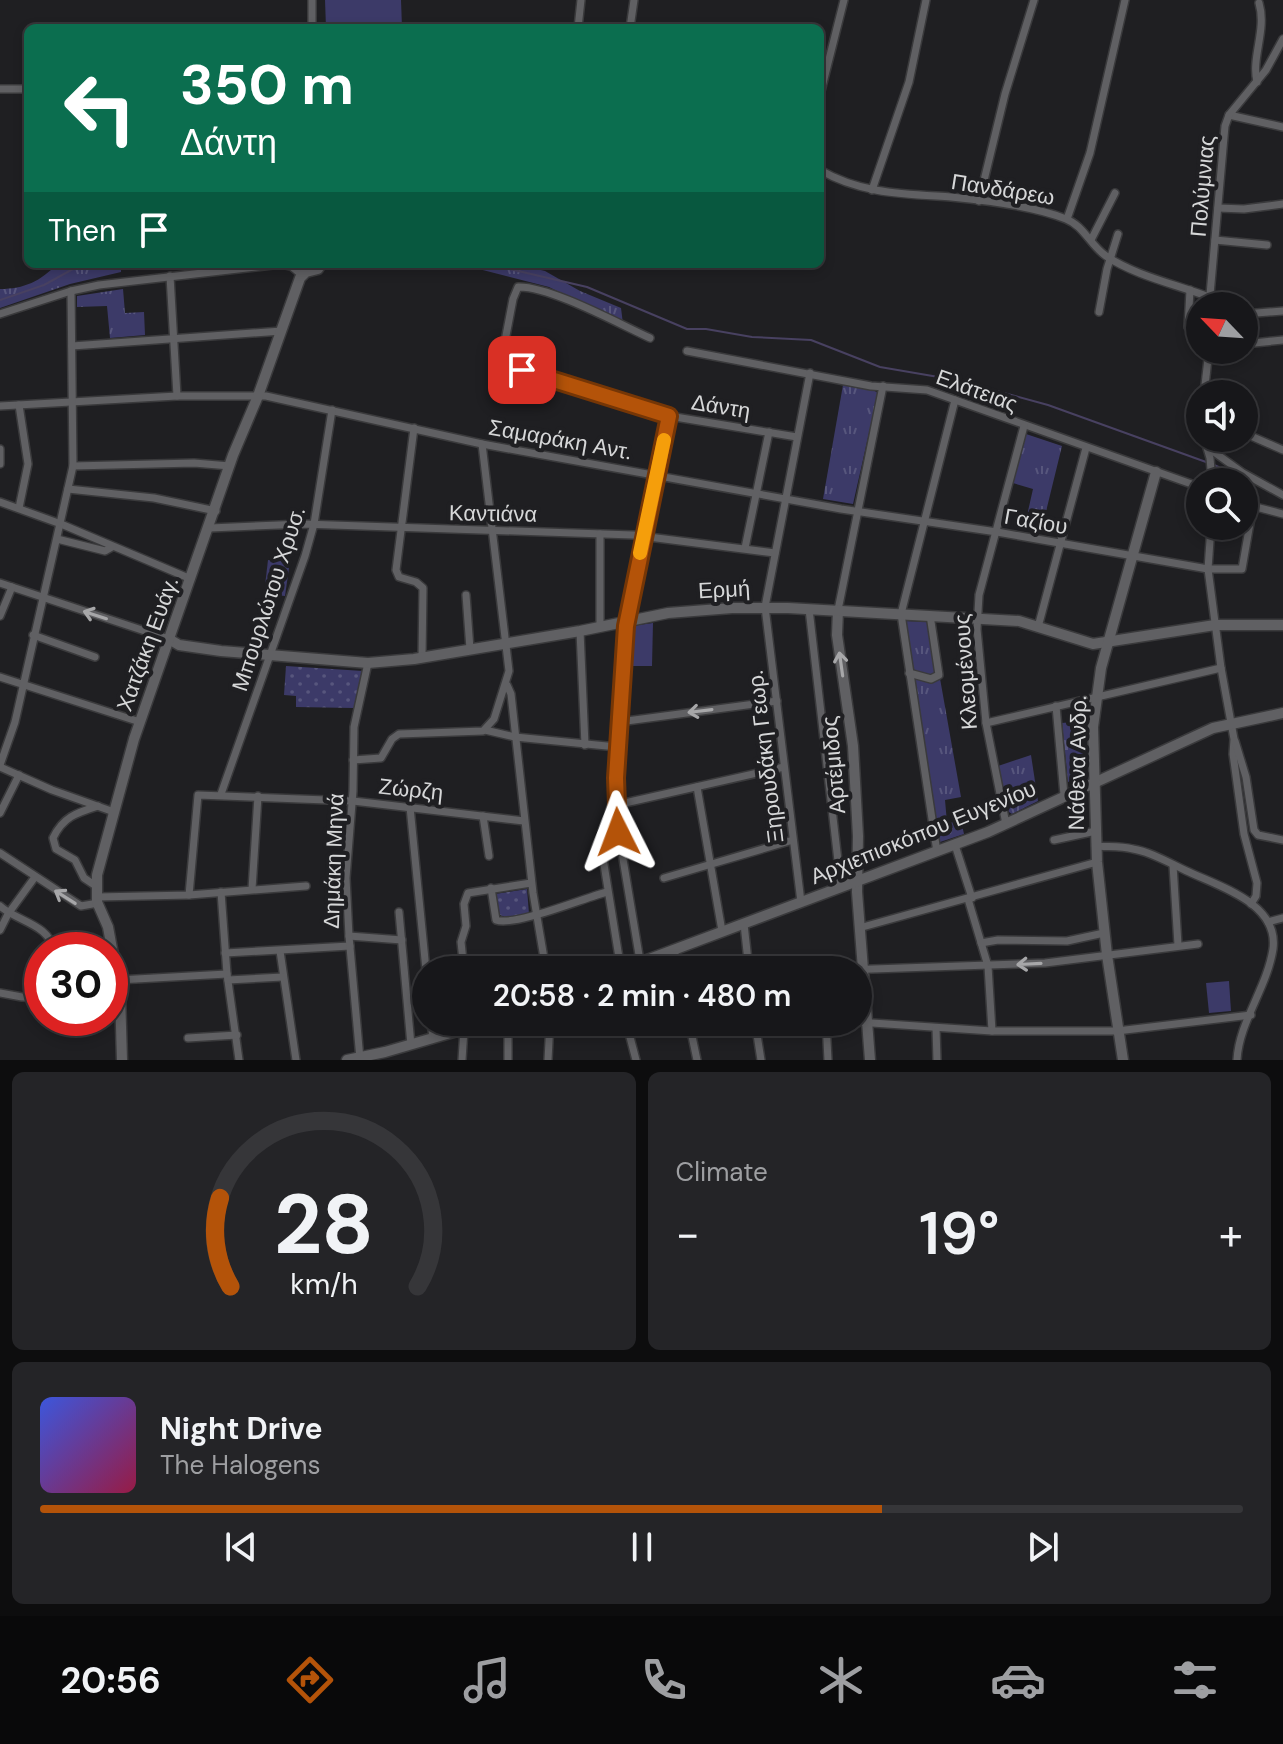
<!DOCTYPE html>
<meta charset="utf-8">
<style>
:root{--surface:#17171a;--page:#242427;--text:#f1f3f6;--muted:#9e9fa2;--line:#363639;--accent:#b45309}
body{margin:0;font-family:"DM Sans",sans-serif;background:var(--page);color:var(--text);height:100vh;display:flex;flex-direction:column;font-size:30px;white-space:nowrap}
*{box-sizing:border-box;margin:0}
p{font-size:26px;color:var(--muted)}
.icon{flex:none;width:44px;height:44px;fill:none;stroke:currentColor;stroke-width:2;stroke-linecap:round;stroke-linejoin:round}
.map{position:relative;height:1060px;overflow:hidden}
.details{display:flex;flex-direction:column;gap:12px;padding:12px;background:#0d0d0e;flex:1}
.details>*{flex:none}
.hud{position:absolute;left:24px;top:24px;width:800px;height:244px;border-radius:12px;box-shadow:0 4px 12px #0003,0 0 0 2px var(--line);background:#0b6e4f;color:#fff;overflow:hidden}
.needle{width:52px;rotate:295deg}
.controls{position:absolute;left:1186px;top:292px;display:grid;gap:16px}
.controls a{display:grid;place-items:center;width:72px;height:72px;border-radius:50%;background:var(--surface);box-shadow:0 4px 12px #0003,0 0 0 2px var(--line);font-size:40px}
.speed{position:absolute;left:24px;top:932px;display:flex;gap:16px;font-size:40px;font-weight:700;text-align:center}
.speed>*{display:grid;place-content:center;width:104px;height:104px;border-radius:50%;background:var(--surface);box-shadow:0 4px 12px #0003,0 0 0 2px var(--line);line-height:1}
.speed .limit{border:12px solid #d22;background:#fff;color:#111}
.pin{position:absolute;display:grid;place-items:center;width:68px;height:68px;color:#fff;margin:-34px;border-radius:16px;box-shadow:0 4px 12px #0006}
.me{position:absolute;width:88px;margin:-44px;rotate:357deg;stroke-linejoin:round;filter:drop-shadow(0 0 6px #0008)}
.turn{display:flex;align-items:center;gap:28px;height:168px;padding:0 24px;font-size:36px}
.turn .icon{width:104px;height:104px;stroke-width:2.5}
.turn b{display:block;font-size:56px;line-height:68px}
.then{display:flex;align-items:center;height:76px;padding:0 24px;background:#0003;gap:16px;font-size:30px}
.big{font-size:60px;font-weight:600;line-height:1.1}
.details .tile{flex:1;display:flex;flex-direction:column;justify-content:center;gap:12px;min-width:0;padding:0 28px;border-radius:12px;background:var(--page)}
.details .dial{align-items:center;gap:0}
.dial svg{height:208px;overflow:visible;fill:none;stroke:var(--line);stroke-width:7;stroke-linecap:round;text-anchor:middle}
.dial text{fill:var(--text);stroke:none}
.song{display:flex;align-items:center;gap:24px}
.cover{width:96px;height:96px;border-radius:12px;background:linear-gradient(135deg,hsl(230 70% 55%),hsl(340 70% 35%))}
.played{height:8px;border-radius:4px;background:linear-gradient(90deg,var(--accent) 70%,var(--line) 70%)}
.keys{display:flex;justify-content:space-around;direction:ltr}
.heat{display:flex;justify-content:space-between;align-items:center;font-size:44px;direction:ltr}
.details .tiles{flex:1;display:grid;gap:12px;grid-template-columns:1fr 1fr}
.tile:last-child{grid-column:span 2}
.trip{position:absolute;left:412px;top:956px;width:460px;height:80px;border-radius:40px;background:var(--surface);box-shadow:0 4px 12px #0003,0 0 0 2px var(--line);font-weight:600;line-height:80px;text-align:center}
.menu{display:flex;height:128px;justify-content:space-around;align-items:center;background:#09090a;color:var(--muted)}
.menu .icon{width:56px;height:56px}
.menu .current{color:var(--accent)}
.menu b{font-size:36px;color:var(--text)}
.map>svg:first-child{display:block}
.grass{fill:url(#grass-tufts)}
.cemetery{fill:url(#cemetery-stones)}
.park{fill:url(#park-dots)}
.pitch{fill:#3c3a68}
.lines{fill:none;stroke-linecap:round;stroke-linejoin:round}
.stream{stroke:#484161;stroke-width:2}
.street-casing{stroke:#3a3a3c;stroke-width:10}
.secondary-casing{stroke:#3a3a3c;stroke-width:13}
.street{stroke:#606063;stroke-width:7}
.secondary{stroke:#606063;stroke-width:10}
.oneway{stroke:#a7a7a9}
.route-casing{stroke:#753606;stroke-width:20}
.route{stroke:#b45309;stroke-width:14}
.slow{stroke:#f59e0b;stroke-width:14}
.labels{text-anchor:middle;stroke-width:8;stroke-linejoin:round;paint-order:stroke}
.street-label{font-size:22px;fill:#d6d7d8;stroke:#1f1f22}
</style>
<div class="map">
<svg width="1283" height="1060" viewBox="0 0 1283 1060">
<defs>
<pattern id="grass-tufts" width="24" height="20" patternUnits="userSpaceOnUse" patternTransform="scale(2)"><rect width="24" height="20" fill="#3c3a68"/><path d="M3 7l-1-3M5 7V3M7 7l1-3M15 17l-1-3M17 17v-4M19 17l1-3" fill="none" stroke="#57567d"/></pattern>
<pattern id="cemetery-stones" width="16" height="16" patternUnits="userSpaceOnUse" patternTransform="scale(2)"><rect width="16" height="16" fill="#3c3a68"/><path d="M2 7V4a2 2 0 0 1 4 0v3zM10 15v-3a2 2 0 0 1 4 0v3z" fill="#57567d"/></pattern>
<pattern id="park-dots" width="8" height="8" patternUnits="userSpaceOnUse" patternTransform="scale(2)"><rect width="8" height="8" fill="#3c3a68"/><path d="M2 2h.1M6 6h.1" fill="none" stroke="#57567d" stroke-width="1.8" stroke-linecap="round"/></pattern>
</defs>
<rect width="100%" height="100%" fill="#1f1f22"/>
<g class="grass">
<path d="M 57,264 L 121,264 L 121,272 L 70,284 L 0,308 L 0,289 C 24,289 41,281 57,264 Z"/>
<polygon points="446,264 515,264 545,271 580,291 621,308 623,324 549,287 471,267"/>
<polygon points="123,289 125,313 144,312 145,335 110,338 107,306 77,307 77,296"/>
<polygon points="843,385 873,390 878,393 853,504 823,499"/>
<polygon points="1026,434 1062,446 1041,532 1024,529 1033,489 1013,483"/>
<polygon points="904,621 930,622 961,797 945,800 947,823 961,821 964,834 940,842"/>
<polygon points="1031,755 1038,801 1012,814 1009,812 998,766"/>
</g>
<polygon class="cemetery" points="1082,721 1086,770 1083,775 1068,782 1062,723"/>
<g class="park">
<polygon points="286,666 363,671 354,708 296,707 296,696 284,695"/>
<polygon points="527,889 529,914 507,918 498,914 495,894"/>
</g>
<g class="pitch">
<polygon points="325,0 401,0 402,27 326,28"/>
<polygon points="268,560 290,561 285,596 264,594"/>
<polygon points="653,623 652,666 629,666 631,626"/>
<polygon points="1229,981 1231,1011 1209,1013 1206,983"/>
</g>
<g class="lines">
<g class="stream">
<polyline points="488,264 587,287 687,329 706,329 752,337 811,340 880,367 956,380 1048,405 1206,462"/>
<polyline points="0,300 44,285 82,264"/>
<polyline points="1212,464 1247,480"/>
</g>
<g class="street-casing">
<g id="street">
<polyline points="312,28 312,0"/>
<polyline points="578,28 581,0"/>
<polyline points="630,28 634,0"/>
<path d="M 1257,82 C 1251,57 1267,30 1259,3"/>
<polyline points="0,89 28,89"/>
<polyline points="820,95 844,0"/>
<polyline points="1229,115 1283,127"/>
<path d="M 820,170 C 861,194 905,194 951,197 C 983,200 1036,207 1066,219 C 1084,226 1090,245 1106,256 C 1136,276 1175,284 1209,297"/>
<polyline points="872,190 909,82 926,0"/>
<polyline points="979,201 1005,94 1034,0"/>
<polyline points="1218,208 1244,209 1283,204"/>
<polyline points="1067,219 1090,153 1125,0"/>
<polyline points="1091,240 1115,193"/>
<polyline points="1215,240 1267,245"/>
<polyline points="170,276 177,396"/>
<polyline points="1209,306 1225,126 1229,115 1266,70 1283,39"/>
<polyline points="1099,312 1107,269 1118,234"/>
<polyline points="0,314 71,291 99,285 281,264 291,266 302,275"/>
<polyline points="1244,314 1283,311"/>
<polyline points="1188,327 1190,290"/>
<path d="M 650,338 C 619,324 550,286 518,287 L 513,299 L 501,362 L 663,415 L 797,437"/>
<polyline points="1244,344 1283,340"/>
<polyline points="72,346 282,331"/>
<polyline points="687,351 871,386 927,390 1200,487"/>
<polyline points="1204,394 1209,350"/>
<polyline points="0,406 177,396 266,396 482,444 841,509 997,532 1208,569 1242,569 1253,506"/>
<polyline points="414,428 396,570 399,577 416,582 423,588 422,657"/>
<polyline points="1244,433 1283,450"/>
<polyline points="1204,438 1210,458 1212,482"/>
<polyline points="1207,447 1243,473 1283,495"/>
<polyline points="0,449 0,464"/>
<polyline points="73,466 194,463 230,466"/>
<polyline points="68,489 154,498 216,511"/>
<polyline points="0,502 61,524 191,579"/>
<polyline points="1244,504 1283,514"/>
<polyline points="19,508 28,464 19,405"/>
<polyline points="1211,526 1208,569 1221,668 1234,739 1233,754 1244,834 1257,883 1256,896 1251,904"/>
<polyline points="210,528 303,524 633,535 775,553"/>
<polyline points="600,534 600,627"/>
<polyline points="57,539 105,551 112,547"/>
<polyline points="745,548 769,432"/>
<polyline points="0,583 169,639"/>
<polyline points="466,595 470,649"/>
<polyline points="809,609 841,887"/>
<polyline points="838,610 883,386"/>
<polyline points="0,616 12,587"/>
<polyline points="1038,627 1086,448"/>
<polyline points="580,631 585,745"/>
<polyline points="33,635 95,657"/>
<polyline points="909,673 931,679 939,675 930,615"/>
<polyline points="0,677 140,722"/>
<polyline points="507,685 511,694 533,893 546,970"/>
<polyline points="1056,706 1064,795"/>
<polyline points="619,722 777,701"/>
<polyline points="986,723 1221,668"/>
<polyline points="485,730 515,737 617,747"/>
<polyline points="1235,741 1246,777 1254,830 1258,835 1283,840"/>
<polyline points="353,760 381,758 392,739 399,734 483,731 494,719 509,671 482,444"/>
<polyline points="0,765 15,722 73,466 71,291"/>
<polyline points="0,767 52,790 114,812"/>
<polyline points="697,787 722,931"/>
<polyline points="221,794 305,556 314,524 332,410"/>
<polyline points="616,805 784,767"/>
<polyline points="410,807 426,970"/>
<polyline points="0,813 19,775"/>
<polyline points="483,816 489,856"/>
<polyline points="1006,824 986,723 977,629 979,595 1024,426"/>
<polyline points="1054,840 1096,831"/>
<polyline points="955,845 972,898"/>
<path d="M 1096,846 C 1108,847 1121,846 1133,849 C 1152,852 1171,864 1189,872 C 1221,887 1279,904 1273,949 C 1267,988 1239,1022 1237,1060"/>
<polyline points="602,852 621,970"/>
<polyline points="937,852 901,614 955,400"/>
<polyline points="0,853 81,906 98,903"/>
<polyline points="1173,865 1178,945"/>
<polyline points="664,878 793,840"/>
<path d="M 96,886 L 84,878 L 75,860 L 56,849 L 53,838 C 63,817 76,813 98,806"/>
<path d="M 491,888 L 496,920 C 514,927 584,898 607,892"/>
<polyline points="252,889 258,796"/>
<polyline points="221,892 227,974 239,1060"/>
<polyline points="189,895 198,795 353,801 524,821"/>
<polyline points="97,897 189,895 306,886"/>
<polyline points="968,899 988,966 992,1031"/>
<polyline points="801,902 765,607 810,373"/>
<path d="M 0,906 C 16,921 51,925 53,950"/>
<polyline points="399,912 411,1045"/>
<polyline points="1268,922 1283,918"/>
<polyline points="744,924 749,970"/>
<polyline points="859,928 1097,862"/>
<polyline points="0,930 8,914 35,877"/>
<polyline points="349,936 402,940"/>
<polyline points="981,943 998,940 1067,941 1104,933"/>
<polyline points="674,949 678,970"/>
<polyline points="280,951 296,1060"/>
<polyline points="225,953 350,946"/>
<polyline points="640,961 617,823 617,747 626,621 669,416"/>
<polyline points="464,970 461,942 466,926 464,904 468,893 531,883"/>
<polyline points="844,970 1045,963 1198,944"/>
<polyline points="118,980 227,974"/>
<polyline points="228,980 283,977"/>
<polyline points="0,993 22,997 42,998"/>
<polyline points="431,1022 433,1038"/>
<polyline points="508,1022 508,1060"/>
<polyline points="626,1022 636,1060"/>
<polyline points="689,1022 697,1060"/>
<polyline points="755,1022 761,1060"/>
<polyline points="826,1022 828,1060"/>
<polyline points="857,1022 992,1031 1117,1031 1251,1015"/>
<polyline points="690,1028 719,1022"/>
<polyline points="936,1028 937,1060"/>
<polyline points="188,1038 237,1035"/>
<polyline points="360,1059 349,936 346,878 353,791 354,727 368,663"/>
<polyline points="462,1060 464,1029"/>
<polyline points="548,1060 550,1022"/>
</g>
</g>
<g class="secondary-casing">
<g id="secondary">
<polyline points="838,610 837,635 853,746 858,836 857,892 870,1060"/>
<polyline points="169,639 179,645 221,651 368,663 414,659 580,631 668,613 732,608 788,608 1019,621 1093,644 1215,625 1283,625"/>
<polyline points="620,970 988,832 1213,728 1283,713"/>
<polyline points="122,1060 120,993 108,927 97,902 97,875 134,739 233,455 258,396 300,278 306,272 318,269 321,264"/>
<polyline points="347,1060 385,1052 488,1022"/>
<polyline points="1123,1060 1107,955 1097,862 1093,727 1101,668 1156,472"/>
</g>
</g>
<use href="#street" class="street"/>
<use href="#secondary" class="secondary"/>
</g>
<defs><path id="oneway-shaft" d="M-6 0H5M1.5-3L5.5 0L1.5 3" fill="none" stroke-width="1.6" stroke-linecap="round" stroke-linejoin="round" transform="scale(2)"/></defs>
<g class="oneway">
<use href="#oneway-shaft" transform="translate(95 615) rotate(-162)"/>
<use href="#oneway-shaft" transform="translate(841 664) rotate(-98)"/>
<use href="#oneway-shaft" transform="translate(700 711) rotate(173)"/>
<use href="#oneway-shaft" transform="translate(65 897) rotate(-148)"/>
<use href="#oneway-shaft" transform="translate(1029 964) rotate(177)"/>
</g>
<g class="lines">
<g class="route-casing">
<polyline id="route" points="522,370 669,416 626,626 616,778 618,832"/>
</g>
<use href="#route" class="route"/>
<polyline class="slow" points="640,553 664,440"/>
</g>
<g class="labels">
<g class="street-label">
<text transform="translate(1202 186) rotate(-85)" y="8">Πολύμνιας</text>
<text transform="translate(1003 189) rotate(9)" y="8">Πανδάρεω</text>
<text transform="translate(977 390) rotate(20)" y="8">Ελάτειας</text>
<text transform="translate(721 406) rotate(9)" y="8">Δάντη</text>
<text transform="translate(560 439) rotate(10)" y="8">Σαμαράκη Αντ.</text>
<text transform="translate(493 513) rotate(1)" y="8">Καντιάνα</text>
<text transform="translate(1036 521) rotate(10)" y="8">Γαζίου</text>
<text transform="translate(724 589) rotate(-3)" y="8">Ερμή</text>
<text transform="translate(268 599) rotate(-72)" y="8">Μπουρλώτου Χρυσ.</text>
<text transform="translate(147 644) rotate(-70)" y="8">Χατζάκη Ευάγ.</text>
<text transform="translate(965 672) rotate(-94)" y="8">Κλεομένους</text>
<text transform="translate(765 757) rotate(-97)" y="8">Ξηρουδάκη Γεωρ.</text>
<text transform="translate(1077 763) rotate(-89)" y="8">Νάθενα Ανδρ.</text>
<text transform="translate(833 765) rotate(-95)" y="8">Αρτέμιδος</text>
<text transform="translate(411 789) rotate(6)" y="8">Ζώρζη</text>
<text transform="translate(923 832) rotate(-22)" y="8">Αρχιεπισκόπου Ευγενίου</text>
<text transform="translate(333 861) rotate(-88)" y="8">Δημάκη Μηνά</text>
</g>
</g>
</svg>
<div class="controls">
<a><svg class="needle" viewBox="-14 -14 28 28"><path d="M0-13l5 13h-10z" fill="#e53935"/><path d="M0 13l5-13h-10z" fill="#9e9fa2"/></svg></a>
<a><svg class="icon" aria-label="sound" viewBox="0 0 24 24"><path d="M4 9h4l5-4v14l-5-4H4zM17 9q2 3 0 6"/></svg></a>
<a><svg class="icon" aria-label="search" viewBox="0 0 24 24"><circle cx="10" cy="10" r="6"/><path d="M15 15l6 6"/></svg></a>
</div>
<div class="speed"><div class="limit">30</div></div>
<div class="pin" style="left:522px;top:370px;background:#d93025"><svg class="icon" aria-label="arrive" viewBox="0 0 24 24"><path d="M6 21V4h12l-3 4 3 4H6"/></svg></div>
<svg class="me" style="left:618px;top:832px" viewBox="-20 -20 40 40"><path d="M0-17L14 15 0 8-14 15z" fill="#b45309" stroke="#fff" stroke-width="4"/></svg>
<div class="trip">20:58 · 2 min · 480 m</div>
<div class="hud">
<div class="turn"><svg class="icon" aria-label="left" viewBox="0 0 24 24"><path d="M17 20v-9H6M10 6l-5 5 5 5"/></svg><div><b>350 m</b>Δάντη</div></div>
<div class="then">Then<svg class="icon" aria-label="arrive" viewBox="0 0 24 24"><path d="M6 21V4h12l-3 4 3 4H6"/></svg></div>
</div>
</div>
<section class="details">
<div class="tiles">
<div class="tile dial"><svg viewBox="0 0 100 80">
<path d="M14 69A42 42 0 1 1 86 69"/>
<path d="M14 69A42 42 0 0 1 10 35" stroke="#b45309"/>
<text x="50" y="56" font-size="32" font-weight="700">28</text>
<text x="50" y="72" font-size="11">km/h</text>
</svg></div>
<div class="tile"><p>Climate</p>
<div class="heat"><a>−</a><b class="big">19°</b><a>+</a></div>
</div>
<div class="tile">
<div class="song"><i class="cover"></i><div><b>Night Drive</b><p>The Halogens</p></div></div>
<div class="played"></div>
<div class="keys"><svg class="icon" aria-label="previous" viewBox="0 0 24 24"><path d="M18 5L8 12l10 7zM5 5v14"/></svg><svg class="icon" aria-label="pause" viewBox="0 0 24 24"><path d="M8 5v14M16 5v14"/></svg><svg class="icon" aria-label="next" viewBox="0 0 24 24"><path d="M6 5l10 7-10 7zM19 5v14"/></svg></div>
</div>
</div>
</section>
<nav class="menu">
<b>20:56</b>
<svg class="icon current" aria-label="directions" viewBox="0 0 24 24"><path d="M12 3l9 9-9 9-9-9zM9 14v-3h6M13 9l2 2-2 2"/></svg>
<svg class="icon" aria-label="music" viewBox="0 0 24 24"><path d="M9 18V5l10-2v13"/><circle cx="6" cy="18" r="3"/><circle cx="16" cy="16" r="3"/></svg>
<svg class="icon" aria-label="phone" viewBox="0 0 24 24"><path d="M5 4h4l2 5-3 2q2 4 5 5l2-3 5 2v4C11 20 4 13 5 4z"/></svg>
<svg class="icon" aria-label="climate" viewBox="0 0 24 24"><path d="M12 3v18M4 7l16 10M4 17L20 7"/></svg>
<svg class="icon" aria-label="car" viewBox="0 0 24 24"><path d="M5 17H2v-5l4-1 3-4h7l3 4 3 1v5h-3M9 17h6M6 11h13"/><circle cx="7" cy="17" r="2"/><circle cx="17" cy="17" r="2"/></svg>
<svg class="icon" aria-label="filters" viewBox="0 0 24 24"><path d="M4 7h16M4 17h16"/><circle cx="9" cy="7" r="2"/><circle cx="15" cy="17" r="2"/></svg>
</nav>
